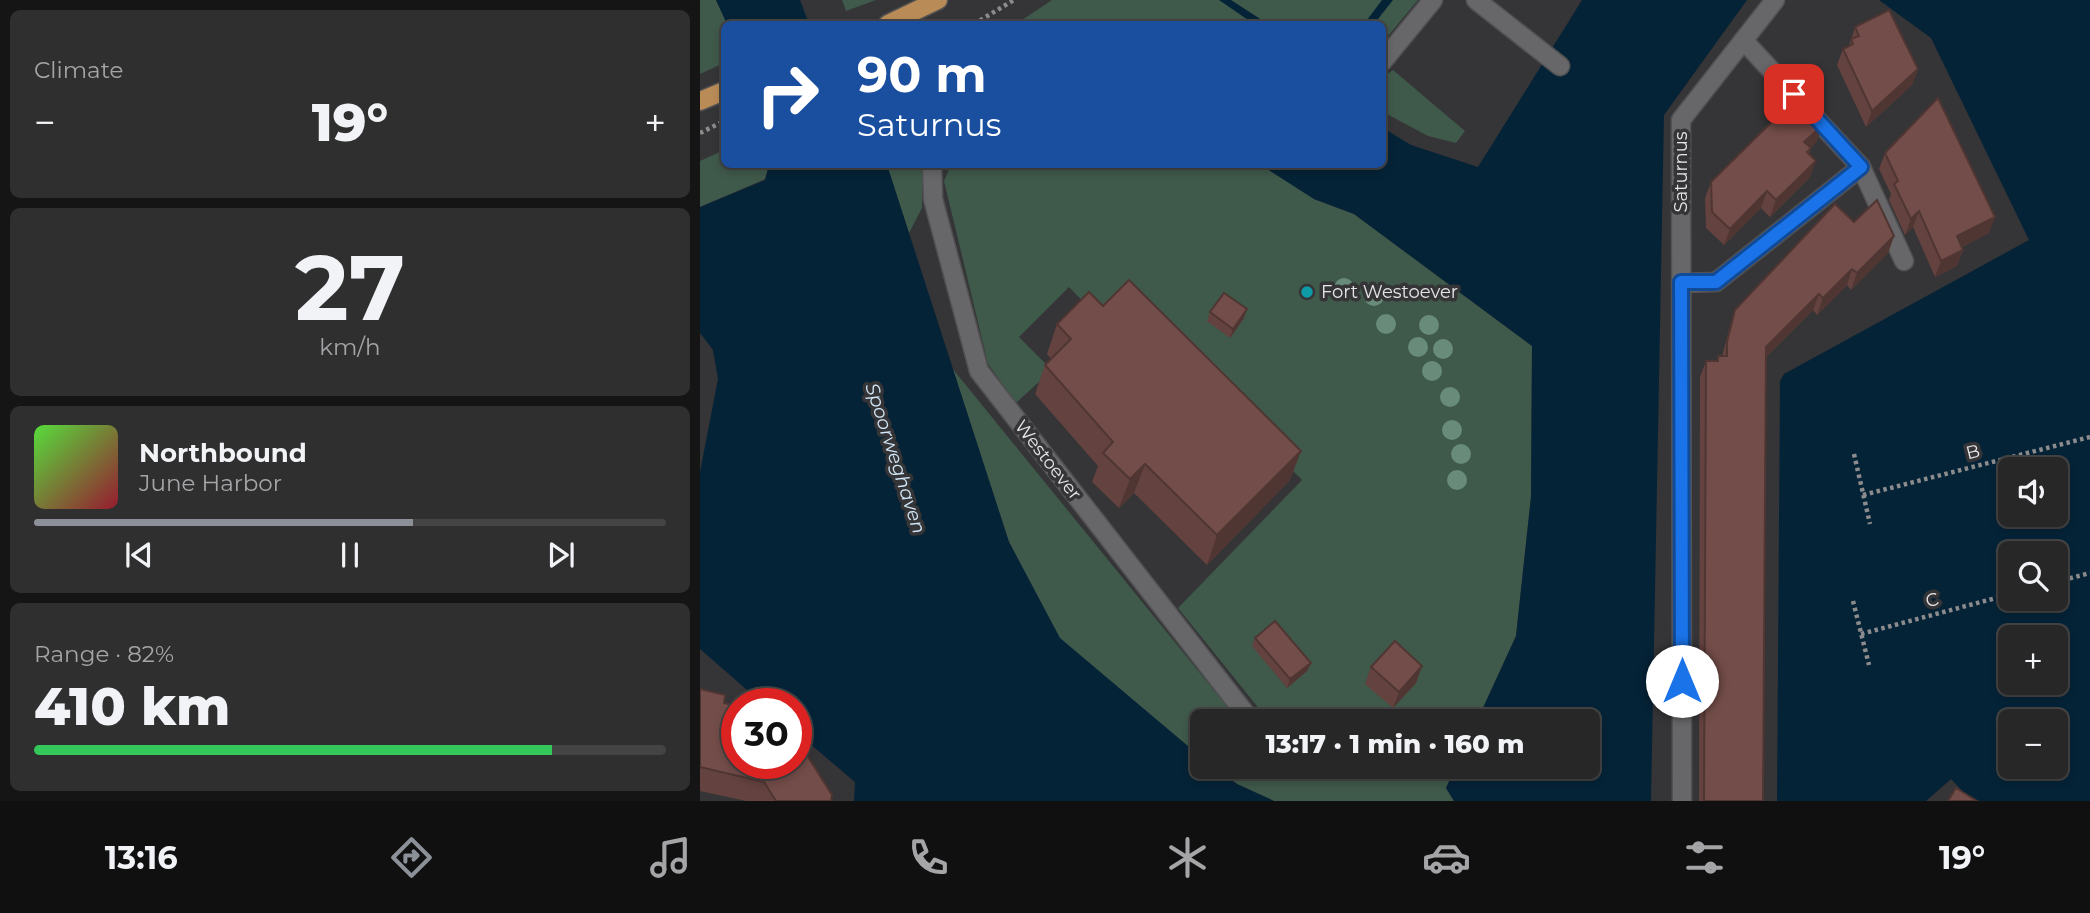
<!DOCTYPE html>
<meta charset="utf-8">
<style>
:root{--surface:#282728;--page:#302f30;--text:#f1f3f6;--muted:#a5a5a8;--line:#444445;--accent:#8c9099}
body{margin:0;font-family:Montserrat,sans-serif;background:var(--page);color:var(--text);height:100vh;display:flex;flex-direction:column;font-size:26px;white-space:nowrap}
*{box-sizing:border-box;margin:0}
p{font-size:23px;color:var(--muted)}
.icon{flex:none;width:38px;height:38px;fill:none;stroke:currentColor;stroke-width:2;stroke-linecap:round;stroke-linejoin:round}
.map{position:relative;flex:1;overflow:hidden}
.side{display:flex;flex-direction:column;gap:10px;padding:10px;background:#161516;width:700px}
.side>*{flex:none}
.banner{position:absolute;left:21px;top:21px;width:665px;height:147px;border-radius:10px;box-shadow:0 4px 10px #0003,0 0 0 2px var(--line);background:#1a4fa0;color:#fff;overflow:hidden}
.fabs{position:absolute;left:1298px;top:457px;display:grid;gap:14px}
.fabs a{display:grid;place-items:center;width:70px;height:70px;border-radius:10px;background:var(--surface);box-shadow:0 4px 10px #0003,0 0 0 2px var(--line);font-size:35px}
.speed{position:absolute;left:21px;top:688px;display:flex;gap:14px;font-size:35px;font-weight:700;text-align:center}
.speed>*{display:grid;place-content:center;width:91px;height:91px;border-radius:50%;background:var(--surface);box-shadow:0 4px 10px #0003,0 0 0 2px var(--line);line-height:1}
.speed .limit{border:10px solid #d22;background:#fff;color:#111}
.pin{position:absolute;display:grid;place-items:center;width:60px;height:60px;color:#fff;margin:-30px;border-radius:14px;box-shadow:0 4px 10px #0006}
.me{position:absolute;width:77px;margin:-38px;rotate:0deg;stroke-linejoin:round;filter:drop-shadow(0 0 5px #0008)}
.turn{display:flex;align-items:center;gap:24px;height:147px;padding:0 21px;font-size:32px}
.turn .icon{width:91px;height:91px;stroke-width:2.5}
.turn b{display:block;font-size:49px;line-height:60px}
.big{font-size:52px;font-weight:800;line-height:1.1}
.side .tile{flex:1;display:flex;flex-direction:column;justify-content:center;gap:10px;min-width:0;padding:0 24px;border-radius:10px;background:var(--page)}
.side .dial{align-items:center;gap:0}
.dial b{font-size:91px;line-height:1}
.song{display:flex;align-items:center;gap:21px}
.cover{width:84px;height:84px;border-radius:10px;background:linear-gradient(135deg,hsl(110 70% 55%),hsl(350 70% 35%))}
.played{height:7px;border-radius:4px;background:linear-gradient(90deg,var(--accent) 60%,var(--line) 60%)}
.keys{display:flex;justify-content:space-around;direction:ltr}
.heat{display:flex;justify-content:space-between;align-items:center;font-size:38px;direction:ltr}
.charge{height:10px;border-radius:5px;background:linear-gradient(90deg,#34c759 82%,var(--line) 0)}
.trip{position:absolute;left:490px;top:709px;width:410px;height:70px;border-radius:10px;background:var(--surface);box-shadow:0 4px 10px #0003,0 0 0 2px var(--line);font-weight:800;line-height:70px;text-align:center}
.menu{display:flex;height:112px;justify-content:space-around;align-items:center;background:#101010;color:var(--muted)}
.menu .icon{width:49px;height:49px}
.menu .current{color:var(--accent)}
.menu b{font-size:32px;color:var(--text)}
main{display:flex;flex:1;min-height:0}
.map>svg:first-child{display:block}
.green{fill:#3f594b}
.water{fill:#052337;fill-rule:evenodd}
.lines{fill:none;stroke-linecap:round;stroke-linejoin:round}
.service-casing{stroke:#515052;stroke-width:21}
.minor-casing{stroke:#515052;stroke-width:21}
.primary-casing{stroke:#515052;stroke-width:21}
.path{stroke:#8c8b8d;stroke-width:4.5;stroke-dasharray:3.5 3.5;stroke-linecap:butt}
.service{stroke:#676668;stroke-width:18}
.minor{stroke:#676668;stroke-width:18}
.primary{stroke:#b98b57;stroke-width:18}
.tree{fill:#688b7a}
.wall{fill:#63423f}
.shaded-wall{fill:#503633}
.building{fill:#734d49;stroke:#503633;stroke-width:2}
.route-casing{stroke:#114b97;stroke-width:18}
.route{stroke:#1a73e8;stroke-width:12}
.culture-dot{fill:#0f9aa8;stroke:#353436;stroke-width:2.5}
.labels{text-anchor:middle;stroke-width:7;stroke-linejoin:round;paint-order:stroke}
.street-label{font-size:18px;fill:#e5e4e6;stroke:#353436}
.poi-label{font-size:18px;fill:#e5e4e6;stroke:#353436;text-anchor:start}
.water-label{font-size:19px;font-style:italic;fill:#d2e7f8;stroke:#353436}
</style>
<main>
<section class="side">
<div class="tile"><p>Climate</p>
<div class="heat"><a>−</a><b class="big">19°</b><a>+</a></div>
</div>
<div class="tile dial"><b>27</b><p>km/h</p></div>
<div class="tile">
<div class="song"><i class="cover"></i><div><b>Northbound</b><p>June Harbor</p></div></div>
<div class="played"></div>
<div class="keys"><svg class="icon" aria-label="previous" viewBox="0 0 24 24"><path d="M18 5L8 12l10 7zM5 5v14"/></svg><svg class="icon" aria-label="pause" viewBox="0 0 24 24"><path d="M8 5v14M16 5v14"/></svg><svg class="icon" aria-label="next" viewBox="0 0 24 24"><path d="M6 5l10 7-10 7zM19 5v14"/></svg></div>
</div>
<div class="tile"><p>Range · 82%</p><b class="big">410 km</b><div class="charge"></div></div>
</section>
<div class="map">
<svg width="1390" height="801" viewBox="0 0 1390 801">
<rect width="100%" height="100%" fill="#353436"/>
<g class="green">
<polygon points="0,0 16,0 27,24 24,63 0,74"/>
<polygon points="142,0 176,0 146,11"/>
<polygon points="352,0 718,0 683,42 682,24 316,24"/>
<polygon points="693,70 765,131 756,143 728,136 683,112 683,77"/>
<polygon points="24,150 24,164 69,165 65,179 0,207 0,161"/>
<polygon points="187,165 222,165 222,208 209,233"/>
<polygon points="251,165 561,165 614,199 654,214 832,346 831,497 816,636 777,721 569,721 478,608 602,480 424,302 402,321 369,287 319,337 352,370 316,403 288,364 244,181"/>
<polygon points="252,368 539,721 502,721 502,758 360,639 309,542"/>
<polygon points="514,767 756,767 746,788 754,801 574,801 537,784"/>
</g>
<g class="water">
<polygon points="16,0 100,0 109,24 27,24"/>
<polygon points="519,0 531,0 568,24 554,24"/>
<polygon points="682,0 693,0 674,24 664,24"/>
<polygon points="882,0 1047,0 964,115 951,801 754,801 746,788 756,767 887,766 887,721 777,721 816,636 831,497 832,346 654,214 614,199 561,165 682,164 683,128 711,145 778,167"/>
<path d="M 1179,0 L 1390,0 L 1390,801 L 1272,801 L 1251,779 L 1226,801 L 1077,801 L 1080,381 L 1084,374 L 1329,240 L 1231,38 ZM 1311,469 L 1356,469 L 1356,514 L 1311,514 ZM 1311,553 L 1356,553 L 1356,598 L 1311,598 ZM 1311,637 L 1356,637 L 1356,682 L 1311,682 ZM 1311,721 L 1356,721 L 1356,766 L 1311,766 Z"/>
<polygon points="69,165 187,165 309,542 360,638 502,758 502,766 514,767 537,784 574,801 154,801 155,782 96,732 96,704 62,703 0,649 0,472 18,379 13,350 0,333 0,207 65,180"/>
</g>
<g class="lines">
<g class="service-casing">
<g id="service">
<polyline points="776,0 860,66"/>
<polyline points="682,62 733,0"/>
<polyline points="232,164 233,199 279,371 548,717"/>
</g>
</g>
<g class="minor-casing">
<g id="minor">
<polyline points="1044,41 1161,167 1204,261"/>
<polyline points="981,283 1016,282 1161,167"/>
<polyline points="982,801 981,120 1075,0"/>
</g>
</g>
<g class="primary-casing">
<g id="primary">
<polyline points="188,24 238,0"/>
<polyline points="0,101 24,91"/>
</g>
</g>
<g class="path">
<polyline points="274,24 314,0"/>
<polyline points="0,133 24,121"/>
<polyline points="1154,454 1170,524"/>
<polyline points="1163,495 1390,437"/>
<polyline points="1356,582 1390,573"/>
<polyline points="1153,601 1169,665"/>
<polyline points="1161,634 1311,594"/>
</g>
<use href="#service" class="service"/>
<use href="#minor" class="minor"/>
<use href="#primary" class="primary"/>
</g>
<g class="tree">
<circle cx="644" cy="288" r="10"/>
<circle cx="674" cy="296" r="10"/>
<circle cx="686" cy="324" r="10"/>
<circle cx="729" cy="325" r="10"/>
<circle cx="718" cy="347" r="10"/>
<circle cx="743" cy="349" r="10"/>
<circle cx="732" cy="371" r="10"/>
<circle cx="750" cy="397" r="10"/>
<circle cx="752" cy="430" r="10"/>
<circle cx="761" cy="454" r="10"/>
<circle cx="757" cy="480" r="10"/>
</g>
<g class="wall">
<polygon points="1155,27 1218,69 1212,85 1166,127 1137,65 1143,49 1149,46"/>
<polygon points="1117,141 1110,148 1111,148 1109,154 1110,177 1070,217 1061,208 1024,245 1006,228 1005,198 1011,182"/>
<polygon points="1185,153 1289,233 1262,247 1263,250 1257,266 1235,277 1213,227 1205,235 1189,200 1191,194 1179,169"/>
<polygon points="1154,222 1194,236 1188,253 1151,290 1147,285 1117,315 1113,310 1066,357 1063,801 999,801 1000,377 1006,361 1017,361 1018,356 1022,356 1030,326 1035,310"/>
<polygon points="510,312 544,318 530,338 507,321"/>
<polygon points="357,324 590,480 507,565 434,493 419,508 392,482 398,466 335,394 345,365 351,359 347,354"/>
<polygon points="555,638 611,663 607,671 587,688 552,646"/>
<polygon points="722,666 716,683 693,708 665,684 671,667"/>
<polygon points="0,689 24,703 37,763 131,801 46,801 0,791"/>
</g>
<g class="shaded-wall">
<polygon points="1218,69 1212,85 1166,127 1172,111"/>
<polygon points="1123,125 1117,141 1098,158 1104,142"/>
<polygon points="1116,161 1110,177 1070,217 1076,200"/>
<polygon points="1067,191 1061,208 1024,245 1030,229"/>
<polygon points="1219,211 1213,227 1205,235 1211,219"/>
<polygon points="1295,217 1289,233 1251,252 1257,236"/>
<polygon points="1194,236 1188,253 1151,290 1157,273"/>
<polygon points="1263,250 1257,266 1235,277 1241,261"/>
<polygon points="1152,269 1147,285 1117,315 1123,298"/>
<polygon points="1119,294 1113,310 1060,363 1066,347"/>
<polygon points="547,309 544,318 530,338 533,329"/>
<polygon points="601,451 590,480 507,565 517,535"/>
<polygon points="445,464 434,493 419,508 430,479"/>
<polygon points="611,663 607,671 587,688 590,679"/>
<polygon points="722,666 716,683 693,708 699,692"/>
</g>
<g class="building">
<polygon points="1189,10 1218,69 1172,111 1143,49 1153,44 1151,39 1159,36 1155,27"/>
<polygon points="1238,98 1295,217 1257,236 1263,250 1241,261 1219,211 1211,219 1194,184 1198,181 1185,153"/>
<polygon points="1100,103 1123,125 1104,142 1111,148 1107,152 1116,161 1076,200 1067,191 1030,229 1012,212 1011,182 1085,109 1089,113"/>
<polygon points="1177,200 1194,236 1157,273 1152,269 1123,298 1119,294 1066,347 1063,801 1004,801 1006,361 1018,361 1018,356 1027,356 1027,342 1035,310 1135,204 1154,222"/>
<polygon points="429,280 601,451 517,535 445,464 430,479 403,453 413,442 345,365 371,339 357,324 389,292 403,306"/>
<polygon points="524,293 547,309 533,329 510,312"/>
<polygon points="575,621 611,663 590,679 555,638"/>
<polygon points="695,641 722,666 699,692 671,667"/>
<polygon points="0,689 25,695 24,703 37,706 37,763 96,763 96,751 105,752 132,795 131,801 76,801 64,782 0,767"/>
<polygon points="1256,788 1277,801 1248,801"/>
</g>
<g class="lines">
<g class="route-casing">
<polyline id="route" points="982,681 981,282 1016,282 1161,167 1094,94"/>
</g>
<use href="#route" class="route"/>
</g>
<circle class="culture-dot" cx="607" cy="292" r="7"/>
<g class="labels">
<g class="street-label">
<text transform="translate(981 172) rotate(-90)" y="6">Saturnus</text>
<text transform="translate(1273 452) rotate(-14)" y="6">B</text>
<text transform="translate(348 460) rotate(52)" y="6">Westoever</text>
<text transform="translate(1232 600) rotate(-15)" y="6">C</text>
</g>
<g class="poi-label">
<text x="621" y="298">Fort Westoever</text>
</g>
<g class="water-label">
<text transform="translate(196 458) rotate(72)" y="7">Spoorweghaven</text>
</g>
</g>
</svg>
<div class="fabs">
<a><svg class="icon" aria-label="sound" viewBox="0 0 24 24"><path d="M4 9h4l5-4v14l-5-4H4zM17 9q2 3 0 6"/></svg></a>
<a><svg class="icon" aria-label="search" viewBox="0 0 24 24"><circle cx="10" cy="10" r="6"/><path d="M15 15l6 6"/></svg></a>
<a>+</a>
<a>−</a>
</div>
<div class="speed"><div class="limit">30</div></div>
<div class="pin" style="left:1094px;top:94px;background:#d93025"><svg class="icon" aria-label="arrive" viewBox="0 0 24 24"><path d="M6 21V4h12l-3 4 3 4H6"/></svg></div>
<svg class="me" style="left:982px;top:681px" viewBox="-20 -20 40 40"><circle r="19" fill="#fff"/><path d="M0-13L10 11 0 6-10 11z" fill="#1a73e8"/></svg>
<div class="trip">13:17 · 1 min · 160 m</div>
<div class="banner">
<div class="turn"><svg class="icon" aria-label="right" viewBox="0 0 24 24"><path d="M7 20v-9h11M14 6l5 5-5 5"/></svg><div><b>90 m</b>Saturnus</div></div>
</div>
</div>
</main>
<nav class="menu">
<b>13:16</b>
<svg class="icon current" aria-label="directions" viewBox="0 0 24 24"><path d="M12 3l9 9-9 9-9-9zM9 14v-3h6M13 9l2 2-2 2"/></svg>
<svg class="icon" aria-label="music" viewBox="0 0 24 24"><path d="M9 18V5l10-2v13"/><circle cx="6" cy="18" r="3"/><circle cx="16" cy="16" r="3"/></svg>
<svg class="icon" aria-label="phone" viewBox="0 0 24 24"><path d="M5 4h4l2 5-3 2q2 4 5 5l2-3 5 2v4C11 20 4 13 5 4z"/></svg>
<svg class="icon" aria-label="climate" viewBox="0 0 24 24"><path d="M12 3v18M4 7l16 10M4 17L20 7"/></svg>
<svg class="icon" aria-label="car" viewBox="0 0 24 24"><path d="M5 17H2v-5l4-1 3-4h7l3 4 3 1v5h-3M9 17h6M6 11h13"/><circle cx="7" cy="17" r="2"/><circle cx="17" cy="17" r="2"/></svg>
<svg class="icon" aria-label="filters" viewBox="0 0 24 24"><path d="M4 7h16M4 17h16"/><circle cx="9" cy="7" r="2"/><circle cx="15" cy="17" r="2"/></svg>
<b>19°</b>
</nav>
